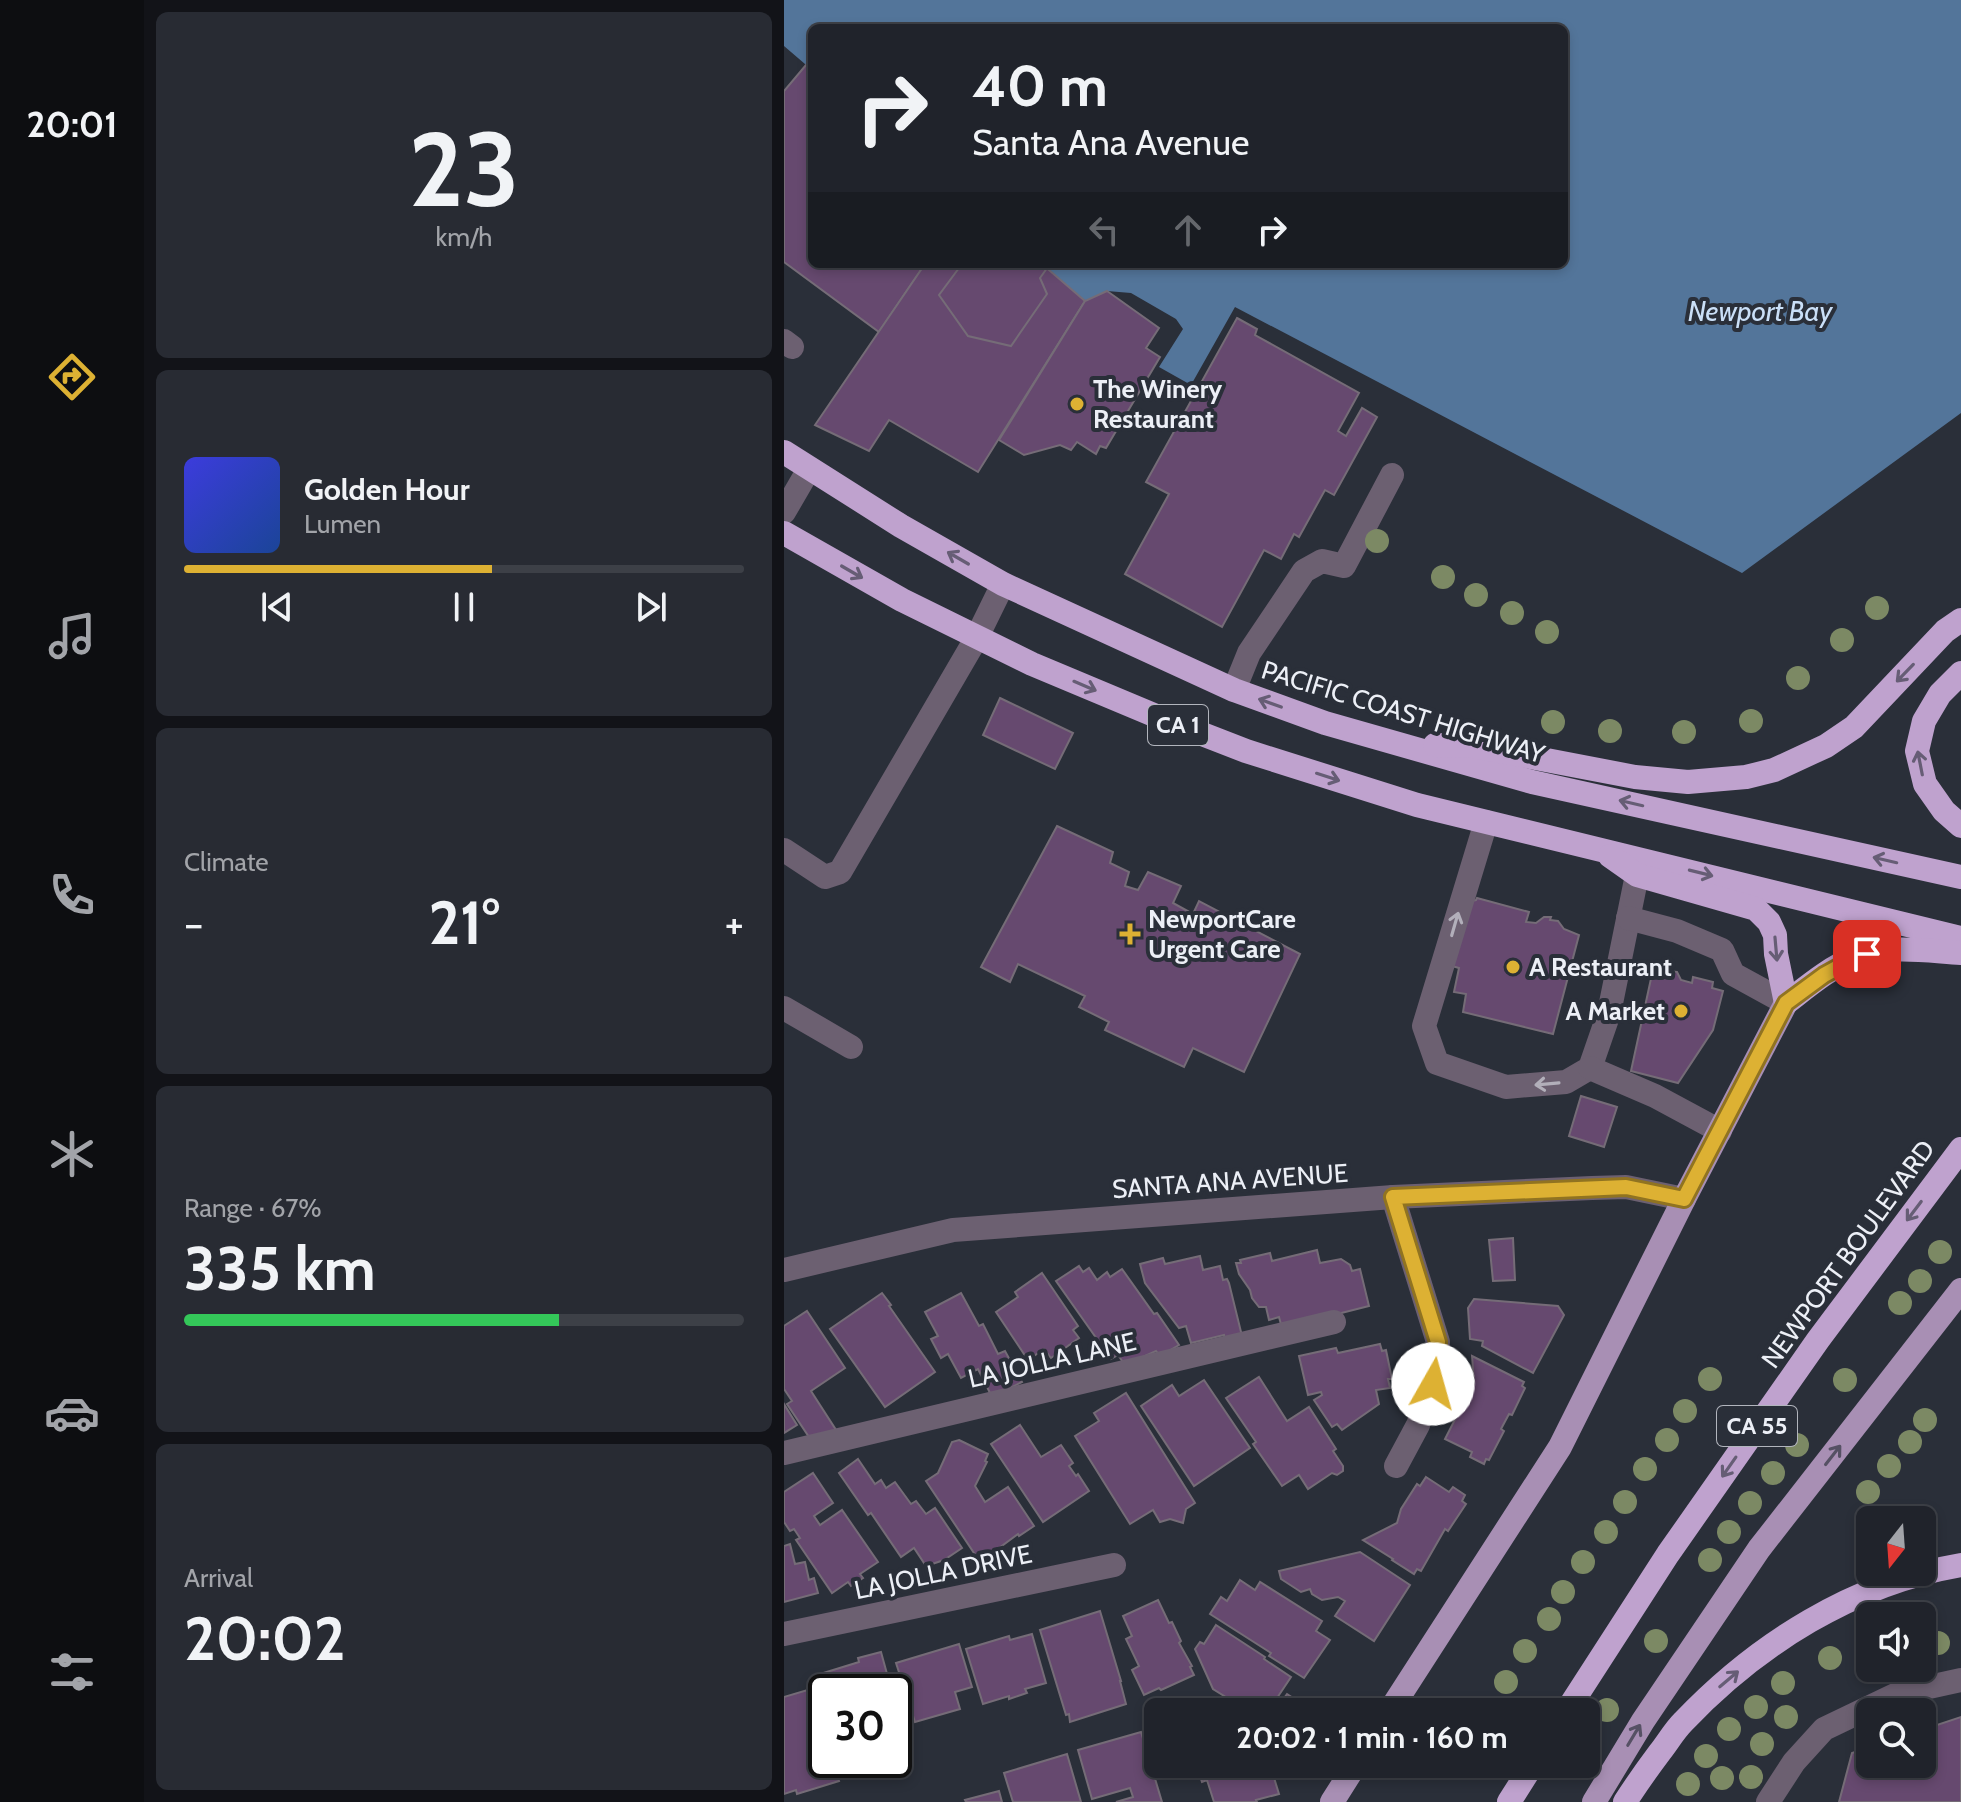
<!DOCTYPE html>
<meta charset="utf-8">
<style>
:root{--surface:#20232b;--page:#282b33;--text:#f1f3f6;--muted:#a2a4a9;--line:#3d4047;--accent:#ddb133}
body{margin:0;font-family:Cabin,sans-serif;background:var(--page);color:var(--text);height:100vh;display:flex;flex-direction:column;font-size:30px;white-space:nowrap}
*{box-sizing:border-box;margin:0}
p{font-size:26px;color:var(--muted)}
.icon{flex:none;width:44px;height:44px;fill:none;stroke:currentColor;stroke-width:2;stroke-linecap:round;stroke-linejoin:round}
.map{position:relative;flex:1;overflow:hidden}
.details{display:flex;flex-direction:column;gap:12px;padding:12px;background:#121318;width:640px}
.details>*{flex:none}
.banner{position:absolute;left:24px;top:24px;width:760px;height:244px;border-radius:12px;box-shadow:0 4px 12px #0003,0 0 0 2px var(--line);background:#20232b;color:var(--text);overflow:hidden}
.needle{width:52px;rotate:197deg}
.buttons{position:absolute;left:1072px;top:1506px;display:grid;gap:16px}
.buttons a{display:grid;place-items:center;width:80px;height:80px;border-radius:12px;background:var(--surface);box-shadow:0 4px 12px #0003,0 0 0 2px var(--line);font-size:40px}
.speed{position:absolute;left:24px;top:1674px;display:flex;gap:16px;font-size:40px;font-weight:700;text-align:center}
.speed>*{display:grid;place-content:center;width:104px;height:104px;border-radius:50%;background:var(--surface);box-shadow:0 4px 12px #0003,0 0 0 2px var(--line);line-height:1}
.speed .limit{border:4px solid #111;border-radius:12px;background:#fff;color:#111}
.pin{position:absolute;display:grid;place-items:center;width:68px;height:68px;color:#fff;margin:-34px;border-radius:16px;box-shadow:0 4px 12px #0006}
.me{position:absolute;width:88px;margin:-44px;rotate:7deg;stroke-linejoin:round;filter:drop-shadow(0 0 6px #0008)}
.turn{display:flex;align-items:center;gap:28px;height:168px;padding:0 32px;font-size:36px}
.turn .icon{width:104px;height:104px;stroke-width:2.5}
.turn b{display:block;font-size:56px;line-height:68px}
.lanes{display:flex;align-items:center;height:76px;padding:0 32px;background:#0003;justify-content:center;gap:40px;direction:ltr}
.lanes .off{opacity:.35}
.big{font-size:60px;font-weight:800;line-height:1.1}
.details .widget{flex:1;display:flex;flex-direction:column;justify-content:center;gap:12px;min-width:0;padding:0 28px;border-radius:12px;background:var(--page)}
.details .dial{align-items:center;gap:0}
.dial b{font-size:104px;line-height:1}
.song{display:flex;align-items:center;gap:24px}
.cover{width:96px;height:96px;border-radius:12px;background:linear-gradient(135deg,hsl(240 70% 55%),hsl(220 70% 35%))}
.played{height:8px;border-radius:4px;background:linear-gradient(90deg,var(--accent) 55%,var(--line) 55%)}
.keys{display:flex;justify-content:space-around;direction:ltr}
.heat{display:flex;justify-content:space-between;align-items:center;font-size:44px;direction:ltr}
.charge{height:12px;border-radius:6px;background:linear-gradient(90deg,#34c759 67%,var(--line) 0)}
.trip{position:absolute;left:360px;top:1698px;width:456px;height:80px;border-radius:12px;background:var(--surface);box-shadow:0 4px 12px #0003,0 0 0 2px var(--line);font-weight:800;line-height:80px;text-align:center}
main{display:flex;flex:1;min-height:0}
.tab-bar{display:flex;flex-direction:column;width:144px;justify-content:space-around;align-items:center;background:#0d0e11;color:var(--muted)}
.tab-bar .icon{width:56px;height:56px}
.tab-bar .selected{color:var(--accent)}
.tab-bar b{font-size:36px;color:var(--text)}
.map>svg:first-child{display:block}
.water{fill:#53759a}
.building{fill:#66496f;stroke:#756c77;stroke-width:2}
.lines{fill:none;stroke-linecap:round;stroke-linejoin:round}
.minor{stroke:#6c6071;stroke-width:24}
.major{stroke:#a88fb4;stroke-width:24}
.highway{stroke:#bfa2ce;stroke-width:24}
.tree{fill:#7c8964}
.oneway{stroke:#665d75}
.oneway2{stroke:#b2afba}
.oneway3{stroke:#565164}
.route-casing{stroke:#907321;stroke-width:20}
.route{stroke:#ddb133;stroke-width:14}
.poi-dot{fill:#ddb133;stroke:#2a2f39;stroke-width:3}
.labels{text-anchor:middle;stroke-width:8;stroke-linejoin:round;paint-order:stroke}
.shield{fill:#2a2f39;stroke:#b2b5bd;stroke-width:2}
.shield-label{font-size:24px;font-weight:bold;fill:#eceff6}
.poi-label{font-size:26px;font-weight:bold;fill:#eceff6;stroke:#2a2f39;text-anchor:start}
.street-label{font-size:26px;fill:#eceff6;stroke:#2a2f39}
.water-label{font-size:28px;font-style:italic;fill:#cadff7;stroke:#2a2f39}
</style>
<main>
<nav class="tab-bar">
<b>20:01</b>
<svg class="icon selected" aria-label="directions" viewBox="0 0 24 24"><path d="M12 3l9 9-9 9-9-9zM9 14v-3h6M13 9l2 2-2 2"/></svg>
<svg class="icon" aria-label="music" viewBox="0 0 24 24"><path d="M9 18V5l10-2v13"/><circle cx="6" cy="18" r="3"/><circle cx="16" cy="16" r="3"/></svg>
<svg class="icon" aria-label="phone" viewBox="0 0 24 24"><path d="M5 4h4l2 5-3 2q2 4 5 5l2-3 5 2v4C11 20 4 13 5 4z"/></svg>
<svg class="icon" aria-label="climate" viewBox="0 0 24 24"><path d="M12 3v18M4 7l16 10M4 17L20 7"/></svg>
<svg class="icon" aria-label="car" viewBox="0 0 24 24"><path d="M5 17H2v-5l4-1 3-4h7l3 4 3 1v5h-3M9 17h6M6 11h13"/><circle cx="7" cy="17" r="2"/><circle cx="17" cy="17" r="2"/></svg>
<svg class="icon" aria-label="filters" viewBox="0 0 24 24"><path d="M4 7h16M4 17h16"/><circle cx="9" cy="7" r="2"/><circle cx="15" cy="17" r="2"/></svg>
</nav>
<section class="details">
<div class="widget dial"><b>23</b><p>km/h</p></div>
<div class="widget">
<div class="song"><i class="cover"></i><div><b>Golden Hour</b><p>Lumen</p></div></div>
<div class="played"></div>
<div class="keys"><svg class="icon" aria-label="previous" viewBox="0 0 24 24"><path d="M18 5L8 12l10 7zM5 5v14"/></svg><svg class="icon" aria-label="pause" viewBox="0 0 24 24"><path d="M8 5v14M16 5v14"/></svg><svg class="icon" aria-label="next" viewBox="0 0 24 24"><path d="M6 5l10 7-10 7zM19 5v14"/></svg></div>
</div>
<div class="widget"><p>Climate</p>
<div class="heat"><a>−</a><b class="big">21°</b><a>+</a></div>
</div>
<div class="widget"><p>Range · 67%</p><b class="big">335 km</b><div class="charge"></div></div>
<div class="widget"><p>Arrival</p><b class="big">20:02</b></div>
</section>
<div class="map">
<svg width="1177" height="1802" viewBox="0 0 1177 1802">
<rect width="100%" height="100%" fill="#2a2f39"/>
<polygon class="water" points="0,0 1177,0 1177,413 958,573 451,307 407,385 375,367 399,329 392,319 347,293 323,291 301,301 264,269 266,265 283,268 285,264 780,264 780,28 28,28 28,70 0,46"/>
<g class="building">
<polygon points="22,65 28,70 28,264 141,264 95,332 0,262 0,91"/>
<polygon points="141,264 258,264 301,301 194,472 105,420 85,451 31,425"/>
<polygon points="178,264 285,264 282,268 266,264 256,278 263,294 227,346 184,336 155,295"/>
<polygon points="323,291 375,328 362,348 376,357 322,448 316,446 312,454 293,442 287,450 276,445 240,455 215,440 301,301"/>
<polygon points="453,318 473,329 471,335 575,393 554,431 562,436 578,408 593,417 550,495 541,490 515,537 510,534 497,559 480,550 438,627 341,574 385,494 362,482"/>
<polygon points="216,698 289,733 271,769 199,735"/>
<polygon points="273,826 329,852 326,863 345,872 341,886 354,890 364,872 397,886 389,903 409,914 415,901 516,954 460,1072 409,1048 400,1067 321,1030 325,1022 295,1007 301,996 234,964 226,982 197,967"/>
<polygon points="693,898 745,912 742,922 752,923 760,917 767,917 766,920 774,921 780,929 795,935 769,1034 679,1012 682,994 670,992 675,968 668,966 687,901 692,900"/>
<polygon points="883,971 893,972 897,980 908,983 909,977 929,982 928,988 939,991 929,1030 894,1083 847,1071 868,974 878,976"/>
<polygon points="797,1096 833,1107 820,1147 785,1136"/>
<polygon points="729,1238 731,1280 709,1281 705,1240"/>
<polygon points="533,1250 536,1263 557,1259 566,1265 568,1271 576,1269 585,1306 498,1328 495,1317 485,1320 482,1307 475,1307 468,1298 466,1290 455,1274 452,1263 457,1263 456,1260 486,1253 488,1261"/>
<polygon points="416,1256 419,1270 436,1266 439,1280 443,1279 445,1283 458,1336 441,1340 440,1335 407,1343 402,1326 395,1328 361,1283 356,1264 379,1258 381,1264"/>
<polygon points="295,1266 299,1272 305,1268 313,1280 323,1272 326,1277 338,1269 370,1314 373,1313 395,1345 376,1356 372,1351 341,1365 334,1355 327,1359 272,1281"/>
<polygon points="258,1273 294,1326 289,1330 295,1338 267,1358 260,1349 244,1360 212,1312 234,1297 231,1292"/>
<polygon points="98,1293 107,1305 105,1306 151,1372 101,1407 46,1329"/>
<polygon points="177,1293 195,1326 199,1324 214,1354 221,1351 238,1382 208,1397 194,1369 177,1378 164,1354 157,1358 147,1339 154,1336 141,1312"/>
<polygon points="690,1299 774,1306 780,1315 749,1373 698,1346 699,1341 686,1339 684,1308"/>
<polygon points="23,1311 61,1368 27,1391 54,1433 27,1440 3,1404 8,1401 0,1389 0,1326"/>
<polygon points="596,1344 598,1351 602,1350 608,1379 604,1379 606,1388 592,1390 595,1404 558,1430 553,1424 548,1427 530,1400 538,1395 537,1392 524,1395 515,1356 552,1348 554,1353"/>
<polygon points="688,1356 740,1382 738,1386 741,1388 728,1415 725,1414 717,1429 720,1431 705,1460 702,1459 700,1464 686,1457 688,1452 661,1439 690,1382"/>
<polygon points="475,1377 503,1421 525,1407 552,1449 549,1451 559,1466 559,1471 553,1475 548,1473 524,1489 515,1475 498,1486 469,1444 472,1442 442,1398"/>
<polygon points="420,1380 466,1448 410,1486 357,1406 388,1385 395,1396"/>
<polygon points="342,1393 411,1503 402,1509 399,1523 386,1519 376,1522 369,1510 346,1524 291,1436 315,1421 310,1413"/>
<polygon points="0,1404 13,1425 0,1433"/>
<polygon points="236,1425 257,1457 277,1445 289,1463 285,1466 292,1476 294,1474 305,1491 259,1522 207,1444"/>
<polygon points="175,1440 204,1454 201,1461 203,1462 191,1486 201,1502 224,1487 250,1526 235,1536 234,1534 196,1562 142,1481 154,1473 168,1442"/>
<polygon points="74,1459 91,1484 97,1480 102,1488 111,1482 127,1504 132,1501 142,1514 151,1508 178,1548 160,1560 142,1566 130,1548 117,1557 87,1513 84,1515 55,1473"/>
<polygon points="29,1473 49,1503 30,1516 36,1525 58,1510 94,1562 76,1574 79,1578 67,1586 64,1582 48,1593 12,1540 16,1538 10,1529 6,1531 0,1522 0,1492"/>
<polygon points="642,1477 665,1492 669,1487 681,1495 678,1501 682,1504 664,1531 661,1529 637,1571 633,1569 630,1574 608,1560 609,1559 579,1540 613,1523 617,1509 633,1484 636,1486"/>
<polygon points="6,1544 11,1564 21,1562 25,1580 30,1578 34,1593 0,1602 0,1546"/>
<polygon points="576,1552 626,1585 590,1641 551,1616 561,1601 554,1597 538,1600 528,1594 526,1589 517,1592 497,1579 495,1571"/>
<polygon points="456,1580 471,1590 476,1582 538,1621 532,1631 546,1640 520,1678 485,1656 487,1653 426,1614 437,1597 443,1601"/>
<polygon points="374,1600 385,1623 388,1622 397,1641 395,1643 408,1666 406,1667 410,1675 377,1690 375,1688 360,1695 348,1670 355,1666 342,1639 348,1636 339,1616"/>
<polygon points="316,1611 337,1681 336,1681 342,1704 286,1722 285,1714 282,1715 256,1630"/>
<polygon points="432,1625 481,1657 480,1659 507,1677 491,1701 495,1705 503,1694 531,1712 466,1712 429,1689 411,1649 416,1642 420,1644"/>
<polygon points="248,1634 262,1683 241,1689 243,1693 225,1699 225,1696 199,1704 182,1649 225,1636 226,1640"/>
<polygon points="175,1644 188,1687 171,1692 176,1709 131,1722 112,1663"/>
<polygon points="97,1652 108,1692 42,1692 42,1706 33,1675 75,1662 74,1658"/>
<polygon points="27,1689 42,1739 42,1760 48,1760 55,1781 13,1794 12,1790 0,1794 0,1696 0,1697"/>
<polygon points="113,1693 123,1735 110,1739 110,1694"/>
<polygon points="1177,1717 1177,1802 1055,1802 1068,1753 1086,1747 1086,1764 1138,1764 1138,1730"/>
<polygon points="357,1732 378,1802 332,1802 349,1797 346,1788 308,1799 294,1750"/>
<polygon points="283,1754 297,1802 229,1802 220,1773"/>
<polygon points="394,1764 510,1764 501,1778 487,1768 495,1794 472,1800 473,1802 430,1802 423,1780 418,1782 415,1773 399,1778"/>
<polygon points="215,1791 218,1802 182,1802 181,1800"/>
</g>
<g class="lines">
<g class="minor">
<polyline points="0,341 8,347"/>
<polyline points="0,512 25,469"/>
<polyline points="450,690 465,653 520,571 538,561 560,566 608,475"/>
<polyline points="702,822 640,1026 653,1063 722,1087 782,1082 806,1068 825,1013 853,875"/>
<polyline points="0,850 41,877 56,872 193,637 219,584"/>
<polyline points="844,918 893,931 938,950 949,974 1002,1003"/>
<polyline points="0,1008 67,1047"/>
<polyline points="806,1068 871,1096 936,1131"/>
<polyline points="609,1197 654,1342 649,1384 634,1425 612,1466"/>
<polyline points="0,1270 169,1230 609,1197 808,1188 842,1187 900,1199"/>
<polyline points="0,1453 550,1322"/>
<polyline points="0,1634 330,1565"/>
<polyline points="984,1802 1010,1762 1040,1729 1113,1694 1177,1680"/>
</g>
<g class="major">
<polyline points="605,1712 776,1447 900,1199 1002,1003"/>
<polyline points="548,1802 572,1764"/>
<polyline points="810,1802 859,1721 975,1549 1177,1290"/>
</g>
<g class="highway">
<polyline points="0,452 117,526 219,584 450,690 541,723 748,782 1177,877"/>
<polyline points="0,533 118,600 248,664 377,718 462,751 633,805 1177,938"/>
<polyline points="1177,673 1156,694 1140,721 1133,751 1141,784 1160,811 1177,826"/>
<polyline points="651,745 689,746 851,777 904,782 962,777 990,770 1042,746 1070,727 1161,631 1177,620"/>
<path d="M 826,856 L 853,875 L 972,909 L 985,922 L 991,935 L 992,954 L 1002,1003 C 1023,987 1045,968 1070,958 C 1103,944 1142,951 1177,953"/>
<polyline points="782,1712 884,1554 1034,1340 1177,1149"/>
<polyline points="725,1802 749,1764"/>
<path d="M 841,1802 C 852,1785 864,1768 876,1752 C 884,1742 890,1731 899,1722 C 973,1644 1070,1583 1177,1565"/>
</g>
</g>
<g class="tree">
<circle cx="593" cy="541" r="12"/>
<circle cx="659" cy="577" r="12"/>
<circle cx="692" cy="595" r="12"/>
<circle cx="1093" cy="608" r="12"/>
<circle cx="728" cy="613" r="12"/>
<circle cx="763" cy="632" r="12"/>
<circle cx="1058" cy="640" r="12"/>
<circle cx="1014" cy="678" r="12"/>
<circle cx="967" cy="721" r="12"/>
<circle cx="769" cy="722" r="12"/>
<circle cx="826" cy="731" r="12"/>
<circle cx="900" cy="732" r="12"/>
<circle cx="1156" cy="1252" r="12"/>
<circle cx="1136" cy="1281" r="12"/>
<circle cx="1116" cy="1303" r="12"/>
<circle cx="926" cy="1379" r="12"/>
<circle cx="1061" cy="1380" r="12"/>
<circle cx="901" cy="1411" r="12"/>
<circle cx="1141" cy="1420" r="12"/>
<circle cx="883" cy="1440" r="12"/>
<circle cx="1126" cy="1442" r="12"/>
<circle cx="1013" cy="1445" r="12"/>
<circle cx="1105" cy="1466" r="12"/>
<circle cx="861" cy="1469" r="12"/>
<circle cx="989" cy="1473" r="12"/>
<circle cx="1084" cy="1492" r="12"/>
<circle cx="841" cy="1502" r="12"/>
<circle cx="966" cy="1503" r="12"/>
<circle cx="822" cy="1532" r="12"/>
<circle cx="945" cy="1532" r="12"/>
<circle cx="926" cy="1560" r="12"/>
<circle cx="799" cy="1562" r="12"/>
<circle cx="779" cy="1592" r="12"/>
<circle cx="765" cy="1619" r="12"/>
<circle cx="872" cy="1641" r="12"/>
<circle cx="1154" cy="1643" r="12"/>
<circle cx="741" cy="1651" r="12"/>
<circle cx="1046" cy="1658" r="12"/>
<circle cx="722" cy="1682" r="12"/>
<circle cx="999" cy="1683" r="12"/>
<circle cx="972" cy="1707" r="12"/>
<circle cx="823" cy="1710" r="12"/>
<circle cx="1002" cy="1717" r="12"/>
<circle cx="945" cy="1729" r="12"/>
<circle cx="978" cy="1744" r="12"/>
<circle cx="922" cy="1756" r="12"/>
<circle cx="967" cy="1777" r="12"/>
<circle cx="938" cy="1778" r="12"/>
<circle cx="904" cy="1784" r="12"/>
</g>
<defs><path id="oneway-shaft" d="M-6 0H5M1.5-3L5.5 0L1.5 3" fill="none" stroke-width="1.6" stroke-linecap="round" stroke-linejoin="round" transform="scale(2)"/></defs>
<g class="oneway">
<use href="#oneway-shaft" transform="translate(174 558) rotate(-150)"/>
<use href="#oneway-shaft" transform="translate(68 572) rotate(30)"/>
<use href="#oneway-shaft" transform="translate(1121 673) rotate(134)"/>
<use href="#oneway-shaft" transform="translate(301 686) rotate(23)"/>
<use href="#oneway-shaft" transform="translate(486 703) rotate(-160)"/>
<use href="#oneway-shaft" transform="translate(1136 763) rotate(-101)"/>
<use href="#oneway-shaft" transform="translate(544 777) rotate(18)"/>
<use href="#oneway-shaft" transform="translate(847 803) rotate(-167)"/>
<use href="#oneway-shaft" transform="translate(1101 860) rotate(-167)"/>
<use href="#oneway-shaft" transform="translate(917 873) rotate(14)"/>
<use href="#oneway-shaft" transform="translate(992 949) rotate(85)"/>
<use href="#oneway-shaft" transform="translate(1130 1211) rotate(127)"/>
<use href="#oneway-shaft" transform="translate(945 1467) rotate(125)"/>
<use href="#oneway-shaft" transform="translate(945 1679) rotate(-40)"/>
</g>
<g class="oneway2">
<use href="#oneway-shaft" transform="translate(671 924) rotate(-74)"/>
<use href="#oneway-shaft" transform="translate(763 1084) rotate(175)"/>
</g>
<g class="oneway3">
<use href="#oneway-shaft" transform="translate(1049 1455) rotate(-52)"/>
<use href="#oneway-shaft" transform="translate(850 1735) rotate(-59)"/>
</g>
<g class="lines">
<g class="route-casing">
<polyline id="route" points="649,1384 654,1342 609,1197 842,1187 900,1199 1002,1003 1040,975 1069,959 1083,954"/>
</g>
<use href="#route" class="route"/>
</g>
<g class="poi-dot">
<circle cx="293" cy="404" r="8"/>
<path d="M342 922h8v8h8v8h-8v8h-8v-8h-8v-8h8z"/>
<circle cx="729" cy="967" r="8"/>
<circle cx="897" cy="1011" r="8"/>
</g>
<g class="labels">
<g class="shield">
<rect x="364" y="705" width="60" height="40" rx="6"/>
<rect x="933" y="1406" width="80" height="40" rx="6"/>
</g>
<g class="shield-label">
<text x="394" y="733">CA 1</text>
<text x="973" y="1434">CA 55</text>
</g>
<g class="poi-label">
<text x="309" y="398">The Winery<tspan x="309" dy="30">Restaurant</tspan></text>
<text x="364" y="928">NewportCare<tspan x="364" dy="30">Urgent Care</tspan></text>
<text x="745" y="976">A Restaurant</text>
<text x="881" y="1020" text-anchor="end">A Market</text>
</g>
<g class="street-label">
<text transform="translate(619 712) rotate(17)" y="9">PACIFIC COAST HIGHWAY</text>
<text transform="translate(446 1181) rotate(-4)" y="9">SANTA ANA AVENUE</text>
<text transform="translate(1064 1254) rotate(-54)" y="9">NEWPORT BOULEVARD</text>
<text transform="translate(268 1360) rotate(-13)" y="9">LA JOLLA LANE</text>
<text transform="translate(159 1572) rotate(-12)" y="9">LA JOLLA DRIVE</text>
</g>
<g class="water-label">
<text x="976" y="321">Newport Bay</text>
</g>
</g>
</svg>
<div class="buttons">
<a><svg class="needle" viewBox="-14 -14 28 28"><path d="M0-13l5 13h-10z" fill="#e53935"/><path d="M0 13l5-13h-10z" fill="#a2a4a9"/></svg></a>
<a><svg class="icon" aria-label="sound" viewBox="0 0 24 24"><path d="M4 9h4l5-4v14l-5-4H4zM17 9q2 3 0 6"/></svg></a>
<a><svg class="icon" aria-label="search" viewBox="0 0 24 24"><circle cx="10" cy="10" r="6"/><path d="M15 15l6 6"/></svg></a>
</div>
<div class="speed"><div class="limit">30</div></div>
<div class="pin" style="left:1083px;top:954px;background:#d93025"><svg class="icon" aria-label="arrive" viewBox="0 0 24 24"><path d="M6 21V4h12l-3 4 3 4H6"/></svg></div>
<svg class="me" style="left:649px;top:1384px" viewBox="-20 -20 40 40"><circle r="19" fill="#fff"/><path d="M0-13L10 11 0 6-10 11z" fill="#ddb133"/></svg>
<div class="trip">20:02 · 1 min · 160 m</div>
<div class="banner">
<div class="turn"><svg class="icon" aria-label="right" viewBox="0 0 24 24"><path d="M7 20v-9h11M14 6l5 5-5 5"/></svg><div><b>40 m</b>Santa Ana Avenue</div></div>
<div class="lanes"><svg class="icon off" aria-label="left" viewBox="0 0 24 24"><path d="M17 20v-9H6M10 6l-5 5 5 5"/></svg><svg class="icon off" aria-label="ahead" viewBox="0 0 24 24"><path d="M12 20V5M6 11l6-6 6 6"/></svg><svg class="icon" aria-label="right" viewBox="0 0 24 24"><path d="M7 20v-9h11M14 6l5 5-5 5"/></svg></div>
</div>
</div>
</main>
